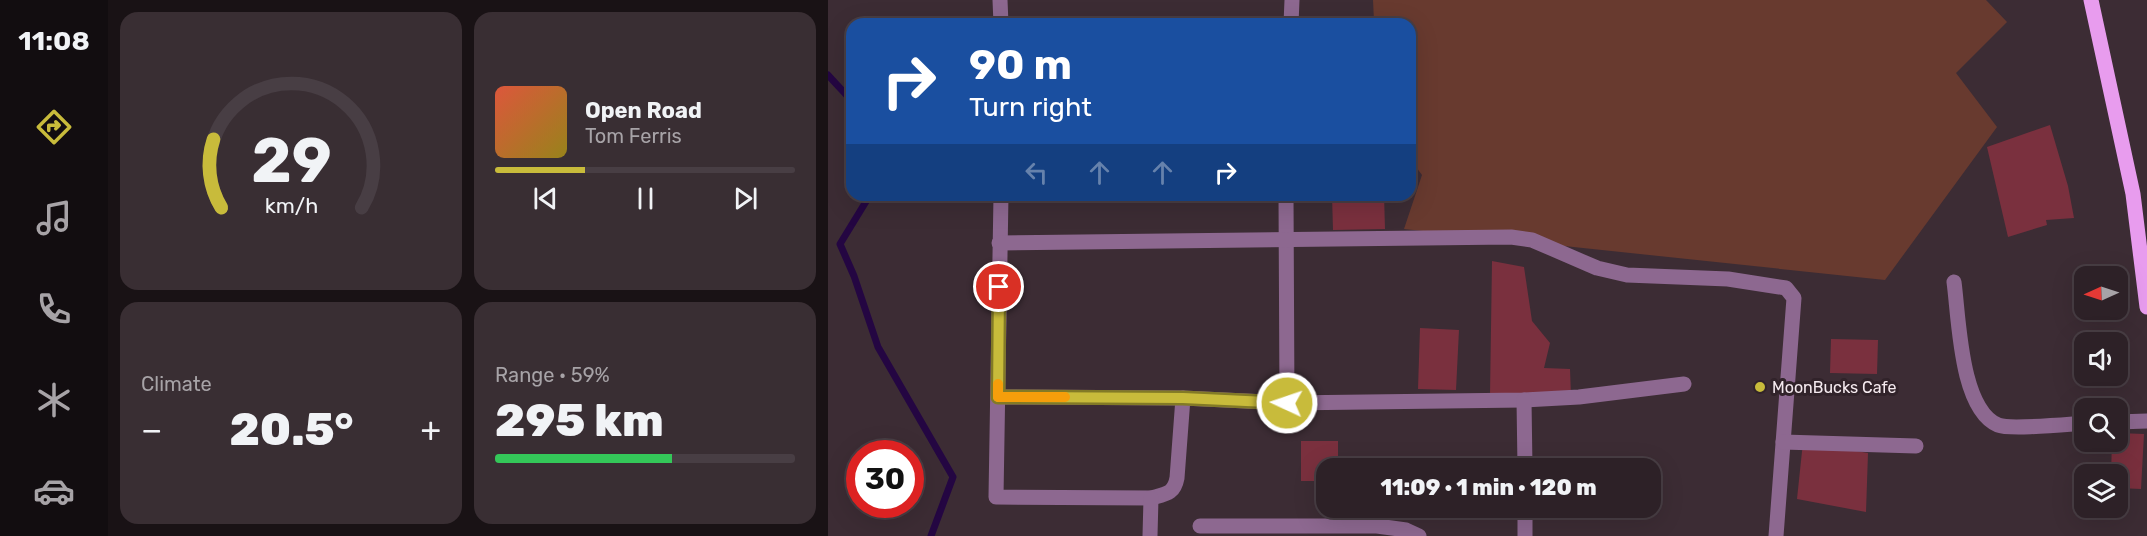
<!DOCTYPE html>
<meta charset="utf-8">
<style>
:root{--surface:#2d2127;--page:#392e33;--text:#f1f3f6;--muted:#a7a3a7;--line:#483e44;--accent:#c8bb3b}
body{margin:0;font-family:Rubik,sans-serif;background:var(--page);color:var(--text);height:100vh;display:flex;flex-direction:column;font-size:22px;white-space:nowrap}
*{box-sizing:border-box;margin:0}
p{font-size:20px;color:var(--muted)}
.icon{flex:none;width:33px;height:33px;fill:none;stroke:currentColor;stroke-width:2;stroke-linecap:round;stroke-linejoin:round}
.map{position:relative;flex:1;overflow:hidden}
.panel{display:flex;flex-direction:column;gap:12px;padding:12px;background:#191215;width:720px}
.panel>*{flex:none}
.top-card{position:absolute;left:18px;top:18px;width:570px;height:183px;border-radius:18px;box-shadow:0 6px 24px #0002,0 0 0 2px var(--line);background:#1a4fa0;color:#fff;overflow:hidden}
.needle{width:39px;rotate:267deg}
.controls{position:absolute;left:1246px;top:266px;display:grid;gap:12px}
.controls a{display:grid;place-items:center;width:54px;height:54px;border-radius:12px;background:var(--surface);box-shadow:0 6px 24px #0002,0 0 0 2px var(--line);font-size:30px}
.speed{position:absolute;left:18px;top:440px;display:flex;gap:12px;font-size:30px;font-weight:700;text-align:center}
.speed>*{display:grid;place-content:center;width:78px;height:78px;border-radius:50%;background:var(--surface);box-shadow:0 6px 24px #0002,0 0 0 2px var(--line);line-height:1}
.speed .limit{border:9px solid #d22;background:#fff;color:#111}
.pin{position:absolute;display:grid;place-items:center;width:51px;height:51px;color:#fff;margin:-26px;border:3px solid #fff;border-radius:50%;box-shadow:0 2px 6px #0007}
.me{position:absolute;width:66px;margin:-33px;rotate:273deg;stroke-linejoin:round;filter:drop-shadow(0 0 4px #0008)}
.turn{display:flex;align-items:center;gap:21px;height:126px;padding:0 24px;font-size:27px}
.turn .icon{width:78px;height:78px;stroke-width:2.5}
.turn b{display:block;font-size:42px;line-height:51px}
.lanes{display:flex;align-items:center;height:57px;padding:0 24px;background:#0003;justify-content:center;gap:30px;direction:ltr}
.lanes .off{opacity:.35}
.big{font-size:45px;font-weight:800;line-height:1.1}
.panel .tile{flex:1;display:flex;flex-direction:column;justify-content:center;gap:9px;min-width:0;padding:0 21px;border-radius:18px;background:var(--page)}
.panel .dial{align-items:center;gap:0}
.dial svg{height:156px;overflow:visible;fill:none;stroke:var(--line);stroke-width:7;stroke-linecap:round;text-anchor:middle}
.dial text{fill:var(--text);stroke:none}
.song{display:flex;align-items:center;gap:18px}
.cover{width:72px;height:72px;border-radius:9px;background:linear-gradient(135deg,hsl(10 70% 55%),hsl(50 70% 35%))}
.played{height:6px;border-radius:3px;background:linear-gradient(90deg,var(--accent) 30%,var(--line) 30%)}
.keys{display:flex;justify-content:space-around;direction:ltr}
.heat{display:flex;justify-content:space-between;align-items:center;font-size:33px;direction:ltr}
.charge{height:9px;border-radius:4px;background:linear-gradient(90deg,#34c759 59%,var(--line) 0)}
.panel .tiles{flex:1;display:grid;gap:12px;grid-template-columns:repeat(2,1fr)}
.trip{position:absolute;left:488px;top:458px;width:345px;height:60px;border-radius:18px;background:var(--surface);box-shadow:0 6px 24px #0002,0 0 0 2px var(--line);font-weight:800;line-height:60px;text-align:center}
main{display:flex;flex:1;min-height:0}
.menu{display:flex;flex-direction:column;width:108px;justify-content:space-around;align-items:center;background:#120d10;color:var(--muted)}
.menu .icon{width:42px;height:42px}
.menu .on{color:var(--accent)}
.menu b{font-size:27px;color:var(--text)}
.map>svg:first-child{display:block}
.green{fill:#683a2f}
.lines{fill:none;stroke-linecap:round;stroke-linejoin:round}
.stream{stroke:#240642;stroke-width:7}
.building{fill:#7a303e}
.minor{stroke:#8d6890;stroke-width:15}
.major{stroke:#e89cee;stroke-width:15}
.route-casing{stroke:#827a26;stroke-width:15}
.route{stroke:#c8bb3b;stroke-width:10}
.slow{stroke:#f59e0b;stroke-width:10}
.poi-dot{fill:#c8bb3b;stroke:#31232a;stroke-width:2}
.labels{text-anchor:middle;stroke-width:6;stroke-linejoin:round;paint-order:stroke}
.poi-label{font-size:16px;fill:#f5eaef;stroke:#31232a;text-anchor:start}
</style>
<main>
<nav class="menu">
<b>11:08</b>
<svg class="icon on" aria-label="directions" viewBox="0 0 24 24"><path d="M12 3l9 9-9 9-9-9zM9 14v-3h6M13 9l2 2-2 2"/></svg>
<svg class="icon" aria-label="music" viewBox="0 0 24 24"><path d="M9 18V5l10-2v13"/><circle cx="6" cy="18" r="3"/><circle cx="16" cy="16" r="3"/></svg>
<svg class="icon" aria-label="phone" viewBox="0 0 24 24"><path d="M5 4h4l2 5-3 2q2 4 5 5l2-3 5 2v4C11 20 4 13 5 4z"/></svg>
<svg class="icon" aria-label="climate" viewBox="0 0 24 24"><path d="M12 3v18M4 7l16 10M4 17L20 7"/></svg>
<svg class="icon" aria-label="car" viewBox="0 0 24 24"><path d="M5 17H2v-5l4-1 3-4h7l3 4 3 1v5h-3M9 17h6M6 11h13"/><circle cx="7" cy="17" r="2"/><circle cx="17" cy="17" r="2"/></svg>
</nav>
<section class="panel">
<div class="tiles">
<div class="tile dial"><svg viewBox="0 0 100 80">
<path d="M14 69A42 42 0 1 1 86 69"/>
<path d="M14 69A42 42 0 0 1 10 34" stroke="#c8bb3b"/>
<text x="50" y="56" font-size="32" font-weight="700">29</text>
<text x="50" y="72" font-size="11">km/h</text>
</svg></div>
<div class="tile">
<div class="song"><i class="cover"></i><div><b>Open Road</b><p>Tom Ferris</p></div></div>
<div class="played"></div>
<div class="keys"><svg class="icon" aria-label="previous" viewBox="0 0 24 24"><path d="M18 5L8 12l10 7zM5 5v14"/></svg><svg class="icon" aria-label="pause" viewBox="0 0 24 24"><path d="M8 5v14M16 5v14"/></svg><svg class="icon" aria-label="next" viewBox="0 0 24 24"><path d="M6 5l10 7-10 7zM19 5v14"/></svg></div>
</div>
<div class="tile"><p>Climate</p>
<div class="heat"><a>−</a><b class="big">20.5°</b><a>+</a></div>
</div>
<div class="tile"><p>Range · 59%</p><b class="big">295 km</b><div class="charge"></div></div>
</div>
</section>
<div class="map">
<svg width="1319" height="536" viewBox="0 0 1319 536">
<rect width="100%" height="100%" fill="#3c2c34"/>
<polygon class="green" points="545,0 1158,0 1179,22 1128,73 1169,127 1057,280 576,229 594,175 582,159 582,24 477,24 477,22 546,21"/>
<g class="lines">
<g class="stream">
<polyline points="0,75 24,101"/>
<polyline points="42,195 12,244 26,276 50,347 125,477 103,536"/>
</g>
</g>
<g class="building">
<polygon points="421,18 421,24 338,24 338,21"/>
<polygon points="1222,125 1240,186 1246,218 1218,220 1219,225 1180,237 1159,147"/>
<polygon points="504,195 556,195 557,229 505,230"/>
<polygon points="664,261 696,267 704,321 722,343 716,368 742,369 743,396 662,395"/>
<polygon points="592,328 631,330 628,390 590,389"/>
<polygon points="1003,339 1050,340 1049,374 1002,373"/>
<polygon points="1290,433 1316,434 1313,489 1290,488 1290,474 1283,474 1284,441 1290,441"/>
<polygon points="473,441 510,441 510,468 498,468 498,481 473,481"/>
<polygon points="975,442 1040,453 1038,512 969,499"/>
</g>
<g class="lines">
<g class="minor">
<polyline points="172,0 173,24"/>
<polyline points="463,24 464,0"/>
<path d="M 173,195 L 168,497 L 323,498 C 338,494 346,494 349,478 L 355,398"/>
<polyline points="458,195 459,403"/>
<polyline points="171,243 683,237 704,240 769,268 799,275 900,279 958,288 966,298 948,536"/>
<path d="M 1126,282 C 1131,318 1132,409 1170,425 C 1182,430 1241,424 1257,423"/>
<polyline points="170,397 355,398 459,403 696,400 751,397 856,384"/>
<polyline points="696,400 697,468"/>
<polyline points="1290,422 1319,421"/>
<polyline points="955,442 1088,446"/>
<polyline points="697,507 697,536"/>
<polyline points="372,526 549,526 578,530 591,536"/>
<polyline points="322,536 323,498"/>
</g>
<polyline class="major" points="1263,0 1305,194 1319,307"/>
</g>
<g class="lines">
<g class="route-casing">
<polyline id="route" points="171,287 170,397 355,398 459,403"/>
</g>
<use href="#route" class="route"/>
<polyline class="slow" points="170,384 170,397 237,397"/>
</g>
<circle class="poi-dot" cx="932" cy="387" r="6"/>
<g class="labels">
<g class="poi-label">
<text x="944" y="393">MoonBucks Cafe</text>
</g>
</g>
</svg>
<div class="controls">
<a><svg class="needle" viewBox="-14 -14 28 28"><path d="M0-13l5 13h-10z" fill="#e53935"/><path d="M0 13l5-13h-10z" fill="#a7a3a7"/></svg></a>
<a><svg class="icon" aria-label="sound" viewBox="0 0 24 24"><path d="M4 9h4l5-4v14l-5-4H4zM17 9q2 3 0 6"/></svg></a>
<a><svg class="icon" aria-label="search" viewBox="0 0 24 24"><circle cx="10" cy="10" r="6"/><path d="M15 15l6 6"/></svg></a>
<a><svg class="icon" aria-label="layers" viewBox="0 0 24 24"><path d="M12 4l9 5-9 5-9-5zM3 14l9 5 9-5"/></svg></a>
</div>
<div class="speed"><div class="limit">30</div></div>
<div class="pin" style="left:171px;top:287px;background:#d93025"><svg class="icon" aria-label="arrive" viewBox="0 0 24 24"><path d="M6 21V4h12l-3 4 3 4H6"/></svg></div>
<svg class="me" style="left:459px;top:403px" viewBox="-20 -20 40 40"><circle r="17" fill="#c8bb3b" stroke="#fff" stroke-width="3"/><path d="M0-11L8 9 0 5-8 9z" fill="#fff"/></svg>
<div class="trip">11:09 · 1 min · 120 m</div>
<div class="top-card">
<div class="turn"><svg class="icon" aria-label="right" viewBox="0 0 24 24"><path d="M7 20v-9h11M14 6l5 5-5 5"/></svg><div><b>90 m</b>Turn right</div></div>
<div class="lanes"><svg class="icon off" aria-label="left" viewBox="0 0 24 24"><path d="M17 20v-9H6M10 6l-5 5 5 5"/></svg><svg class="icon off" aria-label="ahead" viewBox="0 0 24 24"><path d="M12 20V5M6 11l6-6 6 6"/></svg><svg class="icon off" aria-label="ahead" viewBox="0 0 24 24"><path d="M12 20V5M6 11l6-6 6 6"/></svg><svg class="icon" aria-label="right" viewBox="0 0 24 24"><path d="M7 20v-9h11M14 6l5 5-5 5"/></svg></div>
</div>
</div>
</main>
